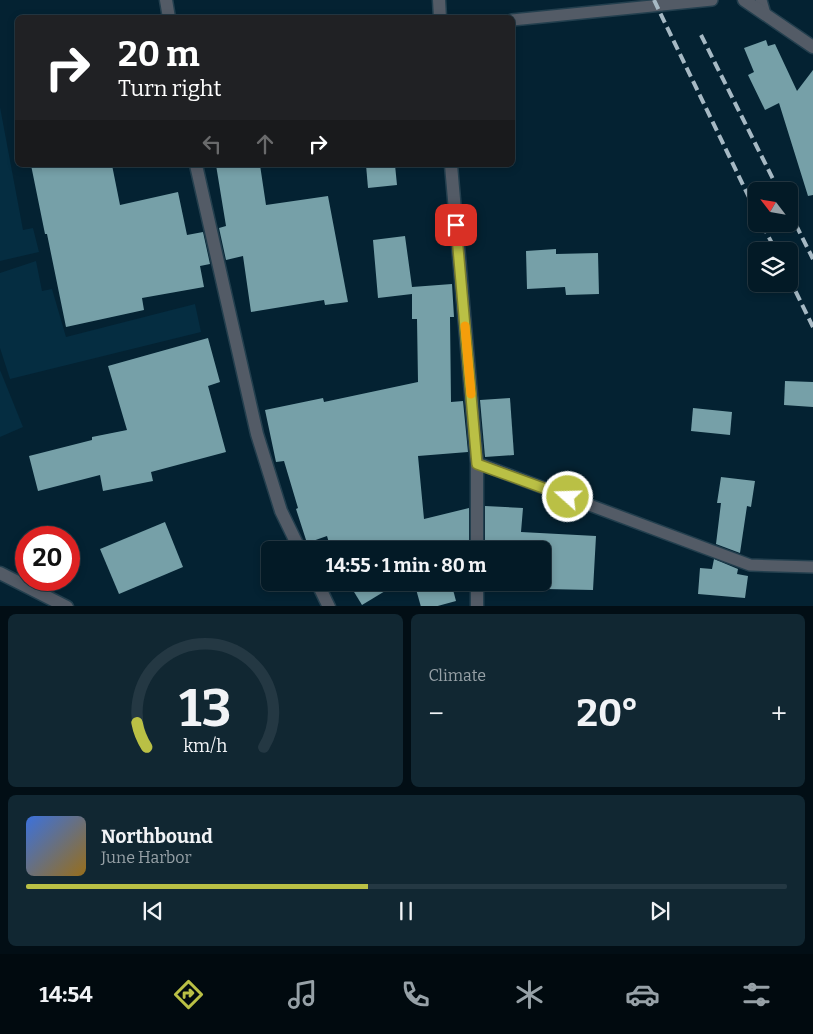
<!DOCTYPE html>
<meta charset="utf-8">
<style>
:root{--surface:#031a26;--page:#112732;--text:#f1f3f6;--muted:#97a1a7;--line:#243843;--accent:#bac045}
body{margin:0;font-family:Bitter,serif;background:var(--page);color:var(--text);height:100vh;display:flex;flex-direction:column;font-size:19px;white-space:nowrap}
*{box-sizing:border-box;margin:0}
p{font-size:16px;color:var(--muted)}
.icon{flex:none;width:28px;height:28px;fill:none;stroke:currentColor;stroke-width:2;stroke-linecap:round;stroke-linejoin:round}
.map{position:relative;height:606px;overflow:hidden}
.side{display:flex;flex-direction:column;gap:8px;padding:8px;background:#020e15;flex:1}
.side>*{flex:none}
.top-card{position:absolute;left:15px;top:15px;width:500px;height:152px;border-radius:8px;box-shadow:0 2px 8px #0003,0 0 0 1px var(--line);background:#202124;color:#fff;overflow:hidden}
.needle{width:32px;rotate:301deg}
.fabs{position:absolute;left:748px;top:182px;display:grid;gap:10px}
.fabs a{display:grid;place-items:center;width:50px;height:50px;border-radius:8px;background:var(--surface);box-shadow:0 2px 8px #0003,0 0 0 1px var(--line);font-size:25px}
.speed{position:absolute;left:15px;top:526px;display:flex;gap:10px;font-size:25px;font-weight:700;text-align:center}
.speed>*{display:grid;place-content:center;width:65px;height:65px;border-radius:50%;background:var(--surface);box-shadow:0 2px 8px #0003,0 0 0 1px var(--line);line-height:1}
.speed .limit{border:8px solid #d22;background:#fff;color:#111}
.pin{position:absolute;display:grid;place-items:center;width:42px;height:42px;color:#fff;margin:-21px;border-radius:10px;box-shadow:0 2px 8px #0006}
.me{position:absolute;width:55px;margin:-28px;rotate:290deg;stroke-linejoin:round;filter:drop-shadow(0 0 4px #0008)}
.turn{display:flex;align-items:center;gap:18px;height:105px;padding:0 20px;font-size:22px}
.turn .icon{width:65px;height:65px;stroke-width:2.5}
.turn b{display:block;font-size:35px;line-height:42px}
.lanes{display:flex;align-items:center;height:48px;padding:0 20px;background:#0003;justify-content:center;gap:25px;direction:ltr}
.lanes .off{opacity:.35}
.big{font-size:38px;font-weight:700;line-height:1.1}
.side .widget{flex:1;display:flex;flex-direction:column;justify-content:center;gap:8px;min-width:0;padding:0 18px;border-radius:8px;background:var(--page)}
.side .dial{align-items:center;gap:0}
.dial svg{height:130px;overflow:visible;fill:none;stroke:var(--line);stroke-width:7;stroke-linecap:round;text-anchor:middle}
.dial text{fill:var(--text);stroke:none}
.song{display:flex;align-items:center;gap:15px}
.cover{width:60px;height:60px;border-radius:8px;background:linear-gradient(135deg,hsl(220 70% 55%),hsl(40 70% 35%))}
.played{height:5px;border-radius:2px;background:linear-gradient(90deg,var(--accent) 45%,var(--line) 45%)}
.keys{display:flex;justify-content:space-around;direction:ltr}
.heat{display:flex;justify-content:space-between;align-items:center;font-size:28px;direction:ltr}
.side .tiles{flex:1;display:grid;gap:8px;grid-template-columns:1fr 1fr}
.widget:last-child{grid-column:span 2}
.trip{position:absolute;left:261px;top:541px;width:290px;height:50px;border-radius:8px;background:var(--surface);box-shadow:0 2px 8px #0003,0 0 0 1px var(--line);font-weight:700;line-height:50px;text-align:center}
.tabs{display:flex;height:80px;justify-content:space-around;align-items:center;background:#010a0f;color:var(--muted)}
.tabs .icon{width:35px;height:35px}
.tabs .on{color:var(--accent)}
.tabs b{font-size:22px;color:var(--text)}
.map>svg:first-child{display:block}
.built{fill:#052d41}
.building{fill:#76a0a8}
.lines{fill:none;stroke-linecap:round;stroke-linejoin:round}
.lane-casing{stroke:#233f4e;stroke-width:14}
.street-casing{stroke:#233f4e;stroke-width:15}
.lane{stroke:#535b66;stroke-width:11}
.street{stroke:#535b66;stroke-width:12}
.rail{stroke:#a6b9c4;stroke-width:4;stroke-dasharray:10 5;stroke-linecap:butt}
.route-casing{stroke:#797d2d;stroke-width:12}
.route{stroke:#bac045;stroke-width:9}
.slow{stroke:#f59e0b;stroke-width:9}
</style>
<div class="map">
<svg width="813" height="607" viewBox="0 0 813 607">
<rect width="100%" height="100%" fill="#042232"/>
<g class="built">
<polygon points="0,107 23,230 33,228 39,252 0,261"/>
<polygon points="36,261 42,291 52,289 66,337 195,304 201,332 10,379 0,348 0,273"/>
<polygon points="0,370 23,427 0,437"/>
</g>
<g class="building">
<polygon points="766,40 768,46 775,44 797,91 813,70 813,195 808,196 779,103 765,110 748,75 754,72 744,48"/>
<polygon points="31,165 112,165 120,205 178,192 187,235 203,232 210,264 200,266 204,287 142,298 144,310 66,327 47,234 45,234"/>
<polygon points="216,165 260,165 266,205 328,196 348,302 325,305 324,300 251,312 243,256 226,260 219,228 226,226"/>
<polygon points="366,165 395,165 397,185 368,188"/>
<polygon points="405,236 412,287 452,284 454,317 450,317 451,402 463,401 468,452 418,456 424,519 469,508 469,550 331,550 327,536 307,543 296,509 298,508 284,461 276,462 265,410 323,398 324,402 418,382 417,319 412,319 412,294 378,298 373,240"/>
<polygon points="556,249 556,254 598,253 599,294 566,295 565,287 527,289 526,251"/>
<polygon points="208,338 220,382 208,386 226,452 151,472 153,481 103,491 100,475 38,491 29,456 92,440 92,437 127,430 108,366"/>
<polygon points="785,381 813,382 813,407 784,405"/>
<polygon points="510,398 514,455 485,457 480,400"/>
<polygon points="693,408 732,412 730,435 691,431"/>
<polygon points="721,477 755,481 751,507 747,506 740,553 716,544 721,503 717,503"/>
<polygon points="485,506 523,508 521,532 596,536 593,590 498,588 498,582 542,582 542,550 485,550"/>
<polygon points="165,522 183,567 119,594 100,549"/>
<polygon points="714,559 738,569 737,574 748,576 745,598 698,594 700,568 712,569"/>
<polygon points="348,582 400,582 362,605"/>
<polygon points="414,582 451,582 456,601 434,607 421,607"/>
</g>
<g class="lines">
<g class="lane-casing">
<g id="lane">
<polyline points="761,0 765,14"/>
<polyline points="512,20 712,0"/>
<polyline points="477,463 750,565 813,567"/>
</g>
</g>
<g class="street-casing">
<g id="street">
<polyline points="166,0 169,18"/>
<polyline points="439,0 440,18"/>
<polyline points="744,0 813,47"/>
<polyline points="196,165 257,434 281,511 300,550"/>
<polyline points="451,165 477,463 477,550"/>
<polyline points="0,573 67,607"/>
<polyline points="317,582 329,607"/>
<polyline points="477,607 477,582"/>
</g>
</g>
<use href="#lane" class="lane"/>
<use href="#street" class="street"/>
<g class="rail">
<polyline points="654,0 756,212"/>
<polyline points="701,35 779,191"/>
<polyline points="789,211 813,259"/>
<polyline points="762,224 776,251"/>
<polyline points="789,278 813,327"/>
</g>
</g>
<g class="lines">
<g class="route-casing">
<polyline id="route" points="456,225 477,464 568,497"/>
</g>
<use href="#route" class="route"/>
<polyline class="slow" points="465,326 471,394"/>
</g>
</svg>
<div class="fabs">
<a><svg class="needle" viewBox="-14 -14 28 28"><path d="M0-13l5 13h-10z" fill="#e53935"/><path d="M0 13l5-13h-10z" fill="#97a1a7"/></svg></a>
<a><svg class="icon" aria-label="layers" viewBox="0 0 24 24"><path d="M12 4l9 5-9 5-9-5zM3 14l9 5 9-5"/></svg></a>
</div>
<div class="speed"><div class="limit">20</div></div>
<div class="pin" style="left:456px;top:225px;background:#d93025"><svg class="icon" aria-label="arrive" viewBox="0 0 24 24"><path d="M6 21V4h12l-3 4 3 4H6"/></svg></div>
<svg class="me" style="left:568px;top:497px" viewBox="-20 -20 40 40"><circle r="17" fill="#bac045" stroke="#fff" stroke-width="3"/><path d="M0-11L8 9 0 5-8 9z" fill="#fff"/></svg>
<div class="trip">14:55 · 1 min · 80 m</div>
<div class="top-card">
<div class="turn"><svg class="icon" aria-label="right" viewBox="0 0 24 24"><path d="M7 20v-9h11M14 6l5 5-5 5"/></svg><div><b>20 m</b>Turn right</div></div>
<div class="lanes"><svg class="icon off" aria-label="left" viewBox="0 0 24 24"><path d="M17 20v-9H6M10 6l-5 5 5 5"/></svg><svg class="icon off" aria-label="ahead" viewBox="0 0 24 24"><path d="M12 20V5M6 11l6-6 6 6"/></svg><svg class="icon" aria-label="right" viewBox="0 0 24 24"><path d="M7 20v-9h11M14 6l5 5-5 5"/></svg></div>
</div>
</div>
<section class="side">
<div class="tiles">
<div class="widget dial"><svg viewBox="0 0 100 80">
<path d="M14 69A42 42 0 1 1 86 69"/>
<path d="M14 69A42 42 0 0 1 8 54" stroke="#bac045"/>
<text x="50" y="56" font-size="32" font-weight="700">13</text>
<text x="50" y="72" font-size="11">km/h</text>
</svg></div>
<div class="widget"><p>Climate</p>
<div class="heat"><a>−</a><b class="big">20°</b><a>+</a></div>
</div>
<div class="widget">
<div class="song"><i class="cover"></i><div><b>Northbound</b><p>June Harbor</p></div></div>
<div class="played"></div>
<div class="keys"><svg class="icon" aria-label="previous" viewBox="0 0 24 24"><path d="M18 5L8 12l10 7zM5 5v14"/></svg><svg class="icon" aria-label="pause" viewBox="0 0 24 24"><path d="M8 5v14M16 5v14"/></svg><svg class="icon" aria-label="next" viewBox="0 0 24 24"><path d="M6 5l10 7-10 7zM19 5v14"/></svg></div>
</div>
</div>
</section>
<nav class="tabs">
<b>14:54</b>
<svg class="icon on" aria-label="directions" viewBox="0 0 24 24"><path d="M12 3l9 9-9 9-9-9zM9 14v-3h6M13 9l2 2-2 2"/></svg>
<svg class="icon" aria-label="music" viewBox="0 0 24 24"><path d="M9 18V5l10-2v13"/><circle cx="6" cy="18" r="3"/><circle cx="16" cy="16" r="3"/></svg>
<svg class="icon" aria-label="phone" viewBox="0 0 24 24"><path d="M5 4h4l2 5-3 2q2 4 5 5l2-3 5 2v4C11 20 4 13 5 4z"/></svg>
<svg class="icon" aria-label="climate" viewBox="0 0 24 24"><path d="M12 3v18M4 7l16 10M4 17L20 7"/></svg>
<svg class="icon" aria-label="car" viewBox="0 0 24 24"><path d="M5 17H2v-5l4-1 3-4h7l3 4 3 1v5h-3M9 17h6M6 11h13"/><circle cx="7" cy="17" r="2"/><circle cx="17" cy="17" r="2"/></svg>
<svg class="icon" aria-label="filters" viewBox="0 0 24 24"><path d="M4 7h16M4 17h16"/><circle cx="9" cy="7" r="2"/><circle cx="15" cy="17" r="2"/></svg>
</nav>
